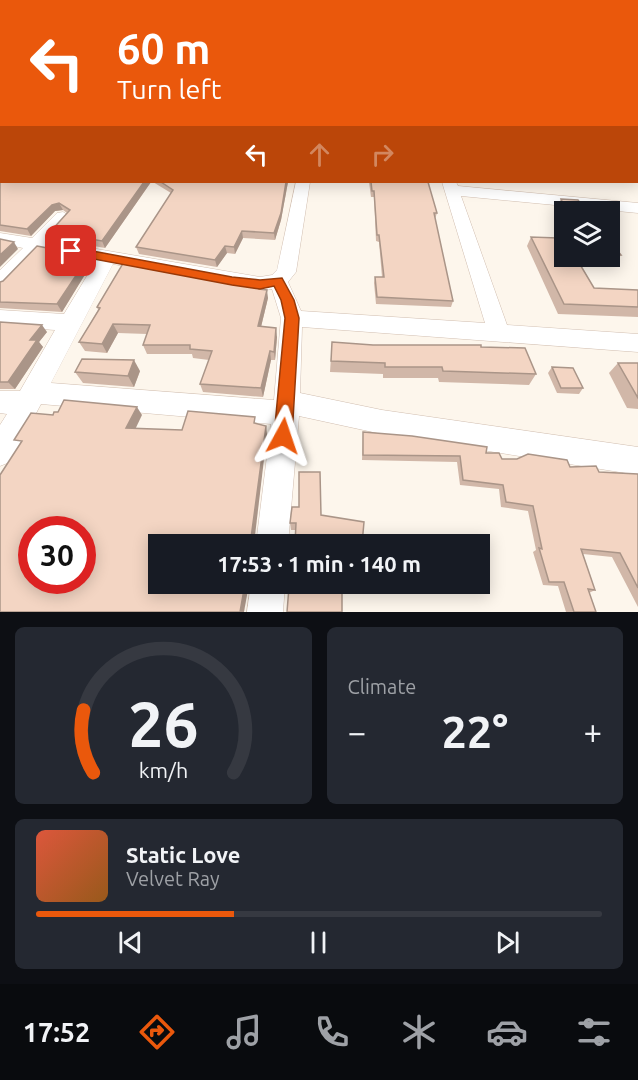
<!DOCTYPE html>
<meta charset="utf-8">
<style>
:root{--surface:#171b24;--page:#242831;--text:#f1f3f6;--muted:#9ea1a6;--line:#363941;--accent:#ea580c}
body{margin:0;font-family:Ubuntu,sans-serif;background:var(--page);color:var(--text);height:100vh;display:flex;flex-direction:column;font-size:22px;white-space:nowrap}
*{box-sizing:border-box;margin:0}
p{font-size:20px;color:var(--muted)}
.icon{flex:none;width:33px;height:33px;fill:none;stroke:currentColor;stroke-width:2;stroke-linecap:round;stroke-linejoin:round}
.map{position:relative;height:612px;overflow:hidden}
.drawer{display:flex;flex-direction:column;gap:15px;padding:15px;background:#0d0f14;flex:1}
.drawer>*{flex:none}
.hud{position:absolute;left:0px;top:0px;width:639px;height:183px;box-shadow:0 3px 15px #0003;background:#ea580c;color:#fff;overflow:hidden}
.tools{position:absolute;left:554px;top:201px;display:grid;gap:12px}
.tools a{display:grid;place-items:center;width:66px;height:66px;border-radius:0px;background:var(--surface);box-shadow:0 3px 15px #0003;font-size:30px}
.speed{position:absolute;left:18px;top:516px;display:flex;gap:12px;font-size:30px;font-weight:700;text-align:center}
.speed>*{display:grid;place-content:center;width:78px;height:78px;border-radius:50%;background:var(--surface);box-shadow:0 3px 15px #0003;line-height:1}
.speed .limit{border:9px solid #d22;background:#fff;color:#111}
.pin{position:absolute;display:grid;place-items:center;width:51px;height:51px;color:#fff;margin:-26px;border-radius:12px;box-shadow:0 3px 9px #0006}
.me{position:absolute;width:66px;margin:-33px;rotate:5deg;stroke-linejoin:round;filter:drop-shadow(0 0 4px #0008)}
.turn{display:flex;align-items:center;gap:21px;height:126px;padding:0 18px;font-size:27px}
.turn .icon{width:78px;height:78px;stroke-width:2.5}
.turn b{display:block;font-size:42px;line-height:51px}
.lanes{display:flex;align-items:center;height:57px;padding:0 18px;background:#0003;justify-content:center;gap:30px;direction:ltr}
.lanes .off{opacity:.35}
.big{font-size:45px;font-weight:600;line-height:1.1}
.drawer .widget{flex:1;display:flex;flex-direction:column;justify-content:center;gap:9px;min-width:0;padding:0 21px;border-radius:9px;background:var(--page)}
.drawer .dial{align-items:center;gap:0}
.dial svg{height:156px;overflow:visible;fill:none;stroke:var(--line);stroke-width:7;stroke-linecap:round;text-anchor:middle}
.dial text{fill:var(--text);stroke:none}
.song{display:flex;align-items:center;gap:18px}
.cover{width:72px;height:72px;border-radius:9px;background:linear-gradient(135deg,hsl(10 70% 55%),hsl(30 70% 35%))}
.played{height:6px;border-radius:3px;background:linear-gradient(90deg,var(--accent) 35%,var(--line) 35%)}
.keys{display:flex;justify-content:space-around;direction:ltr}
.heat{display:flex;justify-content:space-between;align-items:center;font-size:33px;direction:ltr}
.drawer .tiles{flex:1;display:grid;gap:15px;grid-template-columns:1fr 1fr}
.widget:last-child{grid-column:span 2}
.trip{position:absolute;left:148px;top:534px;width:342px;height:60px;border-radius:0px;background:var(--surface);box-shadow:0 3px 15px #0003;font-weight:600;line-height:60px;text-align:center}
.tab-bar{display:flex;height:96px;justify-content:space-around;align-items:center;background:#090b0e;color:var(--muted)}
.tab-bar .icon{width:42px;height:42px}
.tab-bar .on{color:var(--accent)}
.tab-bar b{font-size:27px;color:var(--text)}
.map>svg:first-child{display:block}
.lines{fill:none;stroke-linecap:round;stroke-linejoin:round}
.street-casing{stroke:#d1beb0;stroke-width:1}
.street{fill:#fff;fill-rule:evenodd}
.wall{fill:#d1b7a8}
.shaded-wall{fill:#aa9588}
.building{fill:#f3d5c3;stroke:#aa9588;stroke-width:1.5;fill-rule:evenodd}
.route{fill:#ea580c;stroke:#983908;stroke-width:1.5}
</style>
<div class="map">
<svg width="638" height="612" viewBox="0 0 638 612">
<rect width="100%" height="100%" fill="#fdf6ec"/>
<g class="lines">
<g class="street-casing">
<g id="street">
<path d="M 296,182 L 310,182 L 296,272 L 288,282 L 301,311 L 485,323 L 442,182 L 456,182 L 458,186 L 638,203 L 638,213 L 461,196 L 507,325 L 638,334 L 638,352 L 302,327 L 300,393 L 382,410 L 638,447 L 638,475 L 382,434 L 299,416 L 288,544 L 256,544 L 271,424 L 41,404 L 10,462 L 0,466 L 0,425 L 7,414 L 0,413 L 0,391 L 20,391 L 55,330 L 0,326 L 0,310 L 64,314 L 96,261 L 41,251 L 7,287 L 0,289 L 0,270 L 23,248 L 0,243 L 0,233 L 32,238 L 57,213 L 63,212 L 71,217 L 50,241 L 260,277 L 272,275 L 277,270 ZM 113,264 L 260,291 L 272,289 L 281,318 L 274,400 L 51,383 Z"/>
<polygon points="251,584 285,584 283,612 247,612"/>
</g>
</g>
<use href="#street" class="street"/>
</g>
<g class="wall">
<polygon points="0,159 2,182 151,182 105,248 54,239 50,232 67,213 63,210 55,211 31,236 0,231"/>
<polygon points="153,182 288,182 281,220 275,240 243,238 235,254 227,253 217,267 139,254 136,247 171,193"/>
<polygon points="369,182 428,182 437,213 435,219 453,301 451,307 376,304 374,283 375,277 382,277 379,242 376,241 374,197 371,197"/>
<polygon points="561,199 587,212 564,212 564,224 557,207"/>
<polygon points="556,234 564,234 564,256 609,256 609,240 621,255 615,264 580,264 594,288 638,290 638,317 558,314 527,246 531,237 554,238"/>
<polygon points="89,256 92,263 62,312 0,308 0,282"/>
<polygon points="204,278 261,289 268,298 261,327 277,337 275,360 271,360 263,397 203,392 200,384 209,360 193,358 192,354 147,354 143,345 147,334 118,333 107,353 85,351 79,342 98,310 97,307"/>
<polygon points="0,322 47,332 39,342 43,347 15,389 0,389"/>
<polygon points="332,342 373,345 481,347 536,374 529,385 439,382 438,378 383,378 383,374 330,372"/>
<polygon points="618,363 638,363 638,409 627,408 609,373"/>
<polygon points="552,367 583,388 579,394 557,393 548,373"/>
<polygon points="140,371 134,387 83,383 75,372"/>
<polygon points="363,432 486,453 502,459 570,467 599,472 638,474 638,607 612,557 583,554 595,590 589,593 596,612 566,612 558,586 543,585 533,552 536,550 528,511 501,507 499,489 460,485 457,462 362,460"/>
<polygon points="320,472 296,530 291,530 290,523 299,507"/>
<polygon points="294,584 385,588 382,593 342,592 293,588"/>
</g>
<g class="shaded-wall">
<polygon points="144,182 151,182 105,248 102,241"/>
<polygon points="286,182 288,182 281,220 275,240 274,233"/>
<polygon points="59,203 63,210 55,211 31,236 27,229 52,205"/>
<polygon points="242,231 243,238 235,254 234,247"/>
<polygon points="14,242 18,249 0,267 0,255"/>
<polygon points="225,246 227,253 217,267 215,260"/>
<polygon points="89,256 92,263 62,312 57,304"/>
<polygon points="267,290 268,298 259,335 258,326"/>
<polygon points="113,324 118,333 107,353 102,344"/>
<polygon points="42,325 47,332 39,342 43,347 15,389 8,382 30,340"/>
<polygon points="276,328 277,337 275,360 274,352"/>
<polygon points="270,351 271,360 263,397 261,388"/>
<polygon points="134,360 140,371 134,387 128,376"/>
<polygon points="137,407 142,415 132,436 126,428"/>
<polygon points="266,426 267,434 254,544 251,538"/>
<polygon points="245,584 249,584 244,612 240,612"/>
</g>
<g class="building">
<rect x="0" y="94" width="2" height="54"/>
<polygon points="2,157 2,182 144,182 102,241 50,232 70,210 59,203 52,205 27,229 0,225 0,159"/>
<polygon points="161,182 286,182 281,213 274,233 242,231 234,247 225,246 215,260 136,247 173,190"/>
<polygon points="371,182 428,182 437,213 434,213 453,301 377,297 375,277 384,277 379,235 377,235 374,191 372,191"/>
<polygon points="561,199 578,200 587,212 567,212"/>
<polygon points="556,234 564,234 564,256 575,256 594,288 638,290 638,307 564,304 531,237 558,238"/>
<polygon points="0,239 14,242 0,255"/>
<polygon points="609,240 621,255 609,255"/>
<polygon points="37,246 89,256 57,304 0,302 0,282 3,281"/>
<polygon points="125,260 203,274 201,277 260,284 259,289 267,290 258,326 276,328 274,352 270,351 261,388 200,384 212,351 190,349 190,345 143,345 150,325 113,324 102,344 79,342 100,308 97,307"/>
<polygon points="0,322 42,325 30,340 37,340 8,382 0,382"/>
<polygon points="332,342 373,345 481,345 481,347 525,348 536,374 443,371 442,367 385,367 385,363 331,361"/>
<polygon points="82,359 134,360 128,376 75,372"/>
<polygon points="618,363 638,363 638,398"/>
<polygon points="552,367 573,368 583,388 561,388"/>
<path d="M 64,400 L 137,407 L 126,428 L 182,430 L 188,411 L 255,417 L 254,423 L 266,426 L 251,538 L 258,540 L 258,544 L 159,544 L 159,584 L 245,584 L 240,612 L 0,612 L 0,475 L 22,441 L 14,440 L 31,413 L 53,415 L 54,412 L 58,412 ZM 32,530 L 82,530 L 82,580 L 32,580 Z"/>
<polygon points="363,432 412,436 487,447 486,453 499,453 502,459 517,459 528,454 567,460 570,467 596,466 599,472 638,474 638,588 620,553 581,549 595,590 588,589 596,612 574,612 564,582 549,582 539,548 542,549 533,506 506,502 503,485 463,480 460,456 363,455"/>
<polygon points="299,472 320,472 321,515 364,522 362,544 295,544 296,523 290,523 292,507 299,507"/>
<polygon points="294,584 384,584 385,588 342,587 342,612 287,612 289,587 293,588"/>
</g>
<linearGradient id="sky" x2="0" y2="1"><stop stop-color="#97c7e8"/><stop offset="0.52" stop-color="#fefbf6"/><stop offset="1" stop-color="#fefbf6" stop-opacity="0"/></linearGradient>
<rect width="638" height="180" fill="url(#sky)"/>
<polygon class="route" points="71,247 232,277 260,280 282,278 294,300 299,318 292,436 289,442 283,444 277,442 274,436 285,318 281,300 274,286 260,289 232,285 67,254 67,248"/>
</svg>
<div class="tools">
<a><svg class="icon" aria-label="layers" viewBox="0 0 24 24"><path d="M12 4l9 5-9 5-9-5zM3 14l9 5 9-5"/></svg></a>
</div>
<div class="speed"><div class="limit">30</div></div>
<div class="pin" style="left:71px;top:251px;background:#d93025"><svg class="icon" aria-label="arrive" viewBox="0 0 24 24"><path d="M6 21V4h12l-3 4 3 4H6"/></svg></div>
<svg class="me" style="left:283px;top:436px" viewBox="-20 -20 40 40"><path d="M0-17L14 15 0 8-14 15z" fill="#ea580c" stroke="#fff" stroke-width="4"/></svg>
<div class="trip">17:53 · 1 min · 140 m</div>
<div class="hud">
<div class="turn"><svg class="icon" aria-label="left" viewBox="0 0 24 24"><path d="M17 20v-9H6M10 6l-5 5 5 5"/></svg><div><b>60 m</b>Turn left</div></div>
<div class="lanes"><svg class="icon" aria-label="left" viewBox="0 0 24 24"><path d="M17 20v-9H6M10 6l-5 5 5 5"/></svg><svg class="icon off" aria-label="ahead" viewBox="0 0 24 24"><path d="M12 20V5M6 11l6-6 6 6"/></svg><svg class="icon off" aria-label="right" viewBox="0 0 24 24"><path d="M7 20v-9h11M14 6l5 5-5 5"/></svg></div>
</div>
</div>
<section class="drawer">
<div class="tiles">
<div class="widget dial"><svg viewBox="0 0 100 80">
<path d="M14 69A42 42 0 1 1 86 69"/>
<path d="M14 69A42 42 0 0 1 9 37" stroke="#ea580c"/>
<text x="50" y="56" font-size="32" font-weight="700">26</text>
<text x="50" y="72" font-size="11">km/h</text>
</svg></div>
<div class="widget"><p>Climate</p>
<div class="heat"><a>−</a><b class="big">22°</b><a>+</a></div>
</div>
<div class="widget">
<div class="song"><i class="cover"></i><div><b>Static Love</b><p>Velvet Ray</p></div></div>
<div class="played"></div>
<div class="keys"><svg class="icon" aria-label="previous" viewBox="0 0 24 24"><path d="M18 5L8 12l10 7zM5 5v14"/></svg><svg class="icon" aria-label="pause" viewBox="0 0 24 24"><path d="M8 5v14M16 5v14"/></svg><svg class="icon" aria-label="next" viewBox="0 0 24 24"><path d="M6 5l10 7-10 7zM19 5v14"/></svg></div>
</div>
</div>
</section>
<nav class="tab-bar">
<b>17:52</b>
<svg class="icon on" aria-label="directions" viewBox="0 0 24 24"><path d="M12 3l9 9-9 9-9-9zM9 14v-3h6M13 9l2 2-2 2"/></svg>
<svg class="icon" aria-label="music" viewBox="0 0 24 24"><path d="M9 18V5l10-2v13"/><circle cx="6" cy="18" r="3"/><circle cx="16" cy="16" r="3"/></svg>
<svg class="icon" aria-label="phone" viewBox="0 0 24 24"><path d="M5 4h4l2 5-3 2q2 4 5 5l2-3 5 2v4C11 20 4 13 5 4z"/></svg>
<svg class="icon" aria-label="climate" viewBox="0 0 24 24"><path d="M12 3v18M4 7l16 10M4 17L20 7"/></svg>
<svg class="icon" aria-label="car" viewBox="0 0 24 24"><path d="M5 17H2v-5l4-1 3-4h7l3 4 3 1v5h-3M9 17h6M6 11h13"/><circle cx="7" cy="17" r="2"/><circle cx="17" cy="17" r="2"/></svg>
<svg class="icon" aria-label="filters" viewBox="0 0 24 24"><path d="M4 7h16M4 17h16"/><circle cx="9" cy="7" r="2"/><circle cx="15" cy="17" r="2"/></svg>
</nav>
